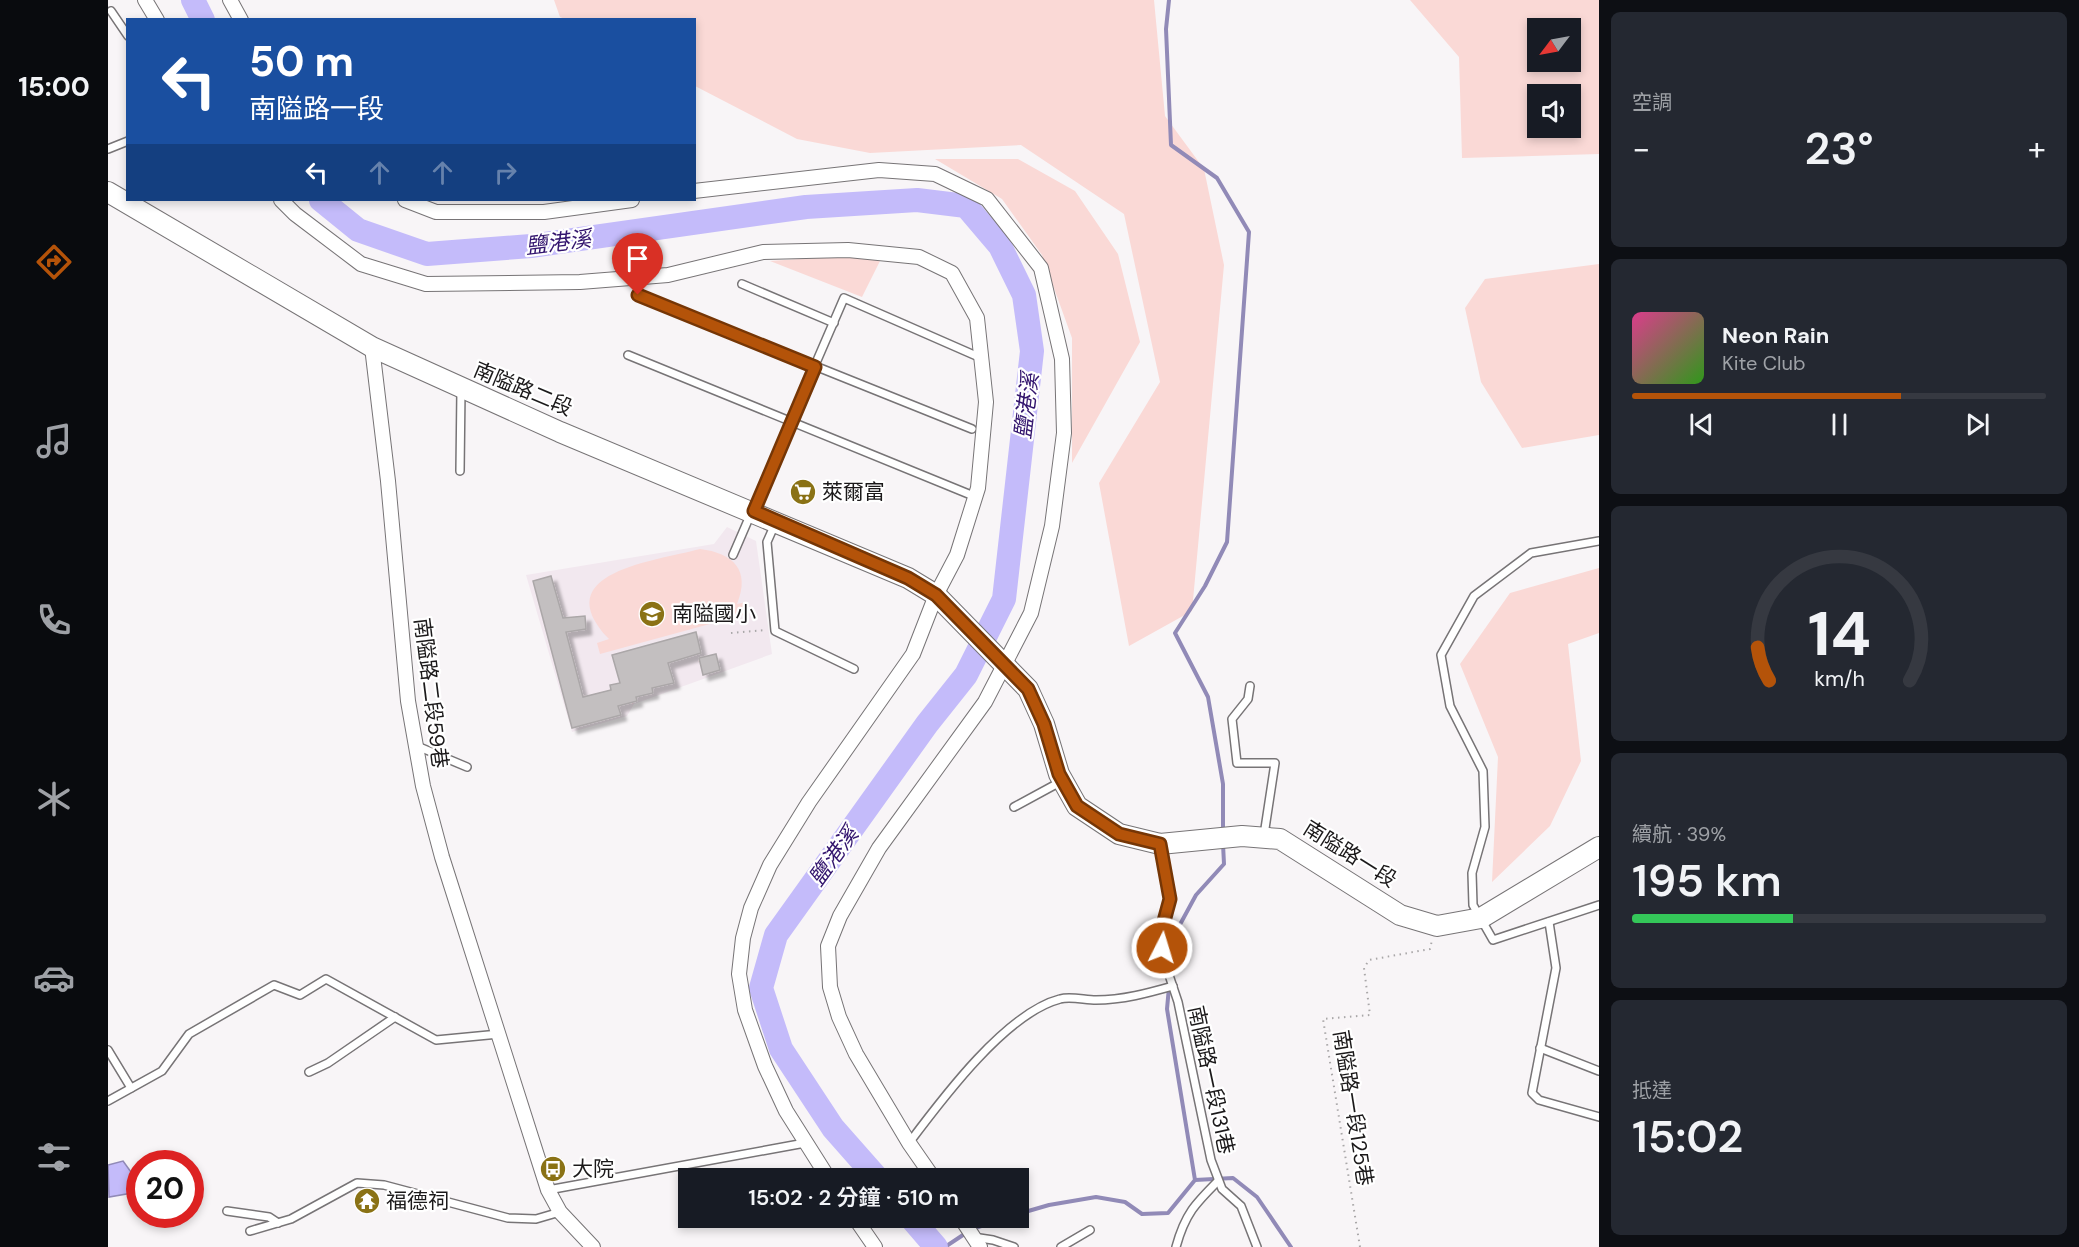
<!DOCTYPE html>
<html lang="zh-TW">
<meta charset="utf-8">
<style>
:root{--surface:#171b24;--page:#242831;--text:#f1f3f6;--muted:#9ea1a6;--line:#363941;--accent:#b45309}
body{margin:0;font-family:"DM Sans","Noto Sans TC",sans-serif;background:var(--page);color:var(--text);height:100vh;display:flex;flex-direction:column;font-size:22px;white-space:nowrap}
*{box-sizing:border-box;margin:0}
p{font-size:20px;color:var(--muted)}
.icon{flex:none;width:33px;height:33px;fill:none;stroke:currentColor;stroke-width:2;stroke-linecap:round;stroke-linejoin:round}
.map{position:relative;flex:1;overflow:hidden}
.drawer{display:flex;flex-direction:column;gap:12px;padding:12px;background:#0d0f14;width:480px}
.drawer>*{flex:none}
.hud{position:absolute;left:18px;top:18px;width:570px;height:183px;border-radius:0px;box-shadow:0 3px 9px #0003;background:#1a4fa0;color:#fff;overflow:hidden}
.needle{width:39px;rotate:238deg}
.fabs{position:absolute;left:1419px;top:18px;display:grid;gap:12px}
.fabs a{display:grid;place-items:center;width:54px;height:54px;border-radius:0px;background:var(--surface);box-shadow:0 3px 9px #0003;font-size:30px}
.speed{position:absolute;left:18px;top:1150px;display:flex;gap:12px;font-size:30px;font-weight:700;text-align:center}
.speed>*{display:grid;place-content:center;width:78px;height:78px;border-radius:50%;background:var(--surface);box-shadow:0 3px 9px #0003;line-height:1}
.speed .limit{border:9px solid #d22;background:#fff;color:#111}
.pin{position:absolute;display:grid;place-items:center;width:51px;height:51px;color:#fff;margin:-62px -26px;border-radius:50% 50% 50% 0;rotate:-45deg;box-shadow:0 0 6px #0007}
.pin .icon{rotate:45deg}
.me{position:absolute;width:66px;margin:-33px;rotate:5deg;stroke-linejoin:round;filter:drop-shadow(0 0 4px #0008)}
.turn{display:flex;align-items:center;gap:21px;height:126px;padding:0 24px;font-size:27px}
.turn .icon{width:78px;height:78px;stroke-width:2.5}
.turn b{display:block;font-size:42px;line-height:51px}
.lanes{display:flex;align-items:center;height:57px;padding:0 24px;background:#0003;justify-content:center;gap:30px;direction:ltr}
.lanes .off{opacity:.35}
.big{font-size:45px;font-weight:600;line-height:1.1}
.drawer .tile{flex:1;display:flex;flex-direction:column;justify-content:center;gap:9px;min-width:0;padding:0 21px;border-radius:9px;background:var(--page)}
.drawer .dial{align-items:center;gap:0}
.dial svg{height:156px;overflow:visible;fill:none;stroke:var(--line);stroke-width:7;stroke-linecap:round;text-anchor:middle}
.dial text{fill:var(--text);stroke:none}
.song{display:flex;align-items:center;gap:18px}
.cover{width:72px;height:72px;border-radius:9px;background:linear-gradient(135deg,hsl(330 70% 55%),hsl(110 70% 35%))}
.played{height:6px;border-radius:3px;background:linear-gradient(90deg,var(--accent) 65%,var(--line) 65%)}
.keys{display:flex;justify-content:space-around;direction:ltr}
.heat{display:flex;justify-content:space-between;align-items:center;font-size:33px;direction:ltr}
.charge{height:9px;border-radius:4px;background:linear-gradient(90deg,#34c759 39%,var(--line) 0)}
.trip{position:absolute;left:570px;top:1168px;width:351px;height:60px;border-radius:0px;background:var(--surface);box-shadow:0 3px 9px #0003;font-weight:600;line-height:60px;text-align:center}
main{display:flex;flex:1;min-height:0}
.dock{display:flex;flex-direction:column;width:108px;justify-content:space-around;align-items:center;background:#090b0e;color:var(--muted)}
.dock .icon{width:42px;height:42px}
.dock .active{color:var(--accent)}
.dock b{font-size:27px;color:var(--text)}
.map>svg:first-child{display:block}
.built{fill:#f2e8ef}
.green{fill:#fad9d6;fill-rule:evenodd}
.water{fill:#c4bbfa;stroke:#918ab7;stroke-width:1.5}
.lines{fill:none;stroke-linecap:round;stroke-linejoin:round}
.stream{stroke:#918ab7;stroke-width:4}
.river{stroke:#c4bbfa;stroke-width:24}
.building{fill:#c3bfc0;stroke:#aba7a8;stroke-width:1.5;filter:url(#shadow)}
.lane-casing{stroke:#777476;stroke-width:10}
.street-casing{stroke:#777476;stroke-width:16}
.secondary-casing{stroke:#777476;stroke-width:22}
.path{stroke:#a9a7a8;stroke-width:2;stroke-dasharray:1.5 4.5;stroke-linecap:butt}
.lane{stroke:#fff;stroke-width:7}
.street{stroke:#fff;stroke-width:14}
.secondary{stroke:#fff;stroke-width:20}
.route-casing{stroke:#753606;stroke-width:15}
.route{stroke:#b45309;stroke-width:10}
.labels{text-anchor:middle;stroke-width:4.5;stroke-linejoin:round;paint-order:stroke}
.street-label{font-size:21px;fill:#1b191a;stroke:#fff}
.poi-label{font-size:21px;fill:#1b191a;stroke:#fff;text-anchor:start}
.water-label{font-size:22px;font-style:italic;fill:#33156e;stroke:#fff}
</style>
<main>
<nav class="dock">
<b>15:00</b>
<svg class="icon active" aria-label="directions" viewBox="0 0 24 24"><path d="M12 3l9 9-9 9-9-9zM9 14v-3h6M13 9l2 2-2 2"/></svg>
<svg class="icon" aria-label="music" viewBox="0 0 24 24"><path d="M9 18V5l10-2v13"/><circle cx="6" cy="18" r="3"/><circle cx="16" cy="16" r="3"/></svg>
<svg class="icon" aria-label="phone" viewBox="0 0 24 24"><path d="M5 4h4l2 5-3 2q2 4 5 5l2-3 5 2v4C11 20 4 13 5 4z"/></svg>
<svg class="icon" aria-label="climate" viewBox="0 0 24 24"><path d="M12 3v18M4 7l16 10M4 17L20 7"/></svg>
<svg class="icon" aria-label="car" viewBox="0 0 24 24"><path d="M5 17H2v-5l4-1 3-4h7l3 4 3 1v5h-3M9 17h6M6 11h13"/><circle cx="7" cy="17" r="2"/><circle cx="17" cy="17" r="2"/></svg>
<svg class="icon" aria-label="filters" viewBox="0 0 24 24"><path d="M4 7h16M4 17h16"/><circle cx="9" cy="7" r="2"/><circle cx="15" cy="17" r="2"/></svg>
</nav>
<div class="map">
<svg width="1491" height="1247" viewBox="0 0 1491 1247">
<defs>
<filter id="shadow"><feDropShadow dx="5.5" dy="5.5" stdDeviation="1.5" flood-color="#0004"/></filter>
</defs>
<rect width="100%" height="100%" fill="#f8f5f7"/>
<polygon class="built" points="619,527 648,541 664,654 526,704 519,716 464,732 418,575 606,544"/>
<g class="green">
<polygon points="446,0 1046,0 1057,116 1096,169 1116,265 1084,611 1021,646 991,483 1052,382 1016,214 913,145 762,153 689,139 587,86 586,20 457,19 452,17"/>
<path d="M 1302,0 L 1491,0 L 1491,154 L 1354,158 L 1351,57 ZM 1462,28 L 1462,62 L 1430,62 L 1430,28 ZM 1430,94 L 1462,94 L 1462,128 L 1430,128 Z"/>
<polygon points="827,159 910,159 967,191 1010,254 1032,342 964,463 964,338 934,255 894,199"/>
<polygon points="720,257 773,259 754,297 662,261"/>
<polygon points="1491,264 1491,435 1414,448 1373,382 1357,308 1377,279"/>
<path d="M 592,549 C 625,553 643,570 629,604 L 639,602 L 642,613 L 492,654 L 489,643 L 501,639 C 437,572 548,561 592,549 Z"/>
<polygon points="1491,568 1491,633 1460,644 1473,761 1442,826 1384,882 1390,757 1352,664 1402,593"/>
</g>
<polygon class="water" points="15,1161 28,1179 24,1193 1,1197 0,1165"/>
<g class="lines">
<g class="stream">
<polyline points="1061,0 1058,29 1063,145 1109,178 1141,232 1119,542 1097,586 1067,633 1100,697 1115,784 1115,830"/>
<polyline points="1063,977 1069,930 1088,895 1116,864 1115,844"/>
<polyline points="1061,987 1059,1009 1087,1180"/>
<polyline points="910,1214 941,1205 988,1197 1017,1202 1034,1214 1060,1213 1087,1180 1125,1178 1149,1197 1183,1247"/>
<polyline points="864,1229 898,1218"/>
<polyline points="837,1247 858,1233"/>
</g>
<g class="river">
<polyline points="85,0 95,20"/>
<polyline points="213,200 250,230 319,254 423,246 698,207 809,200 858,206 892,246 916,295 924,351 896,599 858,675 819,724 668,935 653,988 673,1049 725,1128 770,1179"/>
<polyline points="803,1218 828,1247"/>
</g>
</g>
<g class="building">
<polygon points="443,576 455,618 477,616 478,629 458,632 475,697 503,690 502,685 512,683 504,655 588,632 593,653 560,663 566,683 544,688 545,693 528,697 529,701 510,706 513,715 464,728 425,581"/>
<polygon points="608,654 612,670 595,675 591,658"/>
</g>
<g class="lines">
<g class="lane-casing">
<g id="lane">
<polyline points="3,11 20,36"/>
<polyline points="0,149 20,141"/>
<polyline points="634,284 726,323"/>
<polyline points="530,295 864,429"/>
<polyline points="520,355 868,497"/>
<polyline points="352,471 353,390"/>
<polyline points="667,524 659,542 667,631 746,669"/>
<polyline points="1491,541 1423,553 1366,596 1333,655 1342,706 1375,771 1377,827 1364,873 1365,905 1385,940 1491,905"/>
<polyline points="625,555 736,298 873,358"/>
<polyline points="1142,686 1140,699 1124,719 1129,763 1167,763 1156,835"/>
<polyline points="309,746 359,767"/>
<polyline points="906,807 954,781"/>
<polyline points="1052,846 1062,899 1052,936 1056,960 1070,1002 1103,1160 1114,1189 1133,1206 1149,1247"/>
<polyline points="1441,922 1448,968 1424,1093 1431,1100 1491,1117"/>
<polyline points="1432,1048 1491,1071"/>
<polyline points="0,1050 23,1088"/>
<polyline points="201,1072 220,1063 287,1017"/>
<polyline points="0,1101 54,1071 81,1034 166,985 192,995 218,979 328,1040 391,1034"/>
<path d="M 801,1143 C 834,1099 898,1013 952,999 C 962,996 977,1000 988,1000 C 1015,1000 1040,993 1065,986"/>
<polyline points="440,1190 697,1143"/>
<polyline points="119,1211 161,1217 170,1223"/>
<polyline points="142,1231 183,1219 249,1183 276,1185 400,1218 428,1219 452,1212"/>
<polyline points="865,1237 885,1240 906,1247"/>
<polyline points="953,1247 982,1230"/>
<path d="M 1068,1247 C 1077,1214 1087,1204 1110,1181"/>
</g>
</g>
<g class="street-casing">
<g id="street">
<polyline points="37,0 49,20"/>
<polyline points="122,0 133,20"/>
<polyline points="586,191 771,170 827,174 879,199 933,268 954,359 956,433 944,526 923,613 877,702 771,848 732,916 720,946 722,987 731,1017 748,1054 801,1143 826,1179"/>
<polyline points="173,200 187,214 253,264 318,284 472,282 560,275 655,252 740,250 811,257 844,273 869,318 878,402 870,488 849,555 828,595 805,654 701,802 662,865 643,908 635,938 631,974 637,1010 657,1066 678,1111 721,1179"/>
<polyline points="297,200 328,212 436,212 524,200"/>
<polyline points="264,347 280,481 300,701 315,786 334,857 440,1190 452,1212 485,1247"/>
<polyline points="747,1218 767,1247"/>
<polyline points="853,1218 872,1247"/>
</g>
</g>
<g class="secondary-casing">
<polyline id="secondary" points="0,192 264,347 452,432 800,578 828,595 920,689 936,724 951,774 969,806 1011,834 1052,844 1134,836 1172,839 1292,915 1329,926 1373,918 1491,847"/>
</g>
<g class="path">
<polyline points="623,633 658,630"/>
<polyline points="1252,1247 1215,1019 1262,1015 1256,968 1261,960 1322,949 1324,940"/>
</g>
<use href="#lane" class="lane"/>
<use href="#street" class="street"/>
<use href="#secondary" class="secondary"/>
</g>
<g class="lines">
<g class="route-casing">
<polyline id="route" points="530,295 707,367 646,511 800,578 828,595 920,689 936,724 951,774 969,806 1011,834 1052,844 1062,899 1052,936 1054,948"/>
</g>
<use href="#route" class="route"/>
</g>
<defs>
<g id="supermarket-disc" transform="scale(1.35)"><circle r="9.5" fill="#8a7215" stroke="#fff"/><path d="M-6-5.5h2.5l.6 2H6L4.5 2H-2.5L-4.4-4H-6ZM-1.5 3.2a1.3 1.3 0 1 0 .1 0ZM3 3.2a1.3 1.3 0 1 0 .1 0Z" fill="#fff"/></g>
<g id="school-disc" transform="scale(1.35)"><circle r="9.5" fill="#8a7215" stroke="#fff"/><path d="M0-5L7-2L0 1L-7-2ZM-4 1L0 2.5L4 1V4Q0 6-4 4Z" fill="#fff"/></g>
<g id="bus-disc" transform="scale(1.35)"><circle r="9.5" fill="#8a7215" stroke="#fff"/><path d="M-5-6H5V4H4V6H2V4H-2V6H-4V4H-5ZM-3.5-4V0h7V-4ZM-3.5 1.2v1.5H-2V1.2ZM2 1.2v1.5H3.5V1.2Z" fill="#fff"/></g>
<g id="temple-disc" transform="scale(1.35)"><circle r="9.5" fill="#8a7215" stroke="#fff"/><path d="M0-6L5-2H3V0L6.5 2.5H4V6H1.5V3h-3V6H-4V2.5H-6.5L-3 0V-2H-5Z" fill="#fff"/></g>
</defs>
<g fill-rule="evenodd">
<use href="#supermarket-disc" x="695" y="492"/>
<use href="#school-disc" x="544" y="614"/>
<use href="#bus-disc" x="445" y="1169"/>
<use href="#temple-disc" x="259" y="1201"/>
</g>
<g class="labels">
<g class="street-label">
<text transform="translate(415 389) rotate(23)" y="7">南隘路二段</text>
<text transform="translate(323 693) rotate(83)" y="7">南隘路二段59巷</text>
<text transform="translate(1242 854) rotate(32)" y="7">南隘路一段</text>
<text transform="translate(1103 1080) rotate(78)" y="7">南隘路一段131巷</text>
<text transform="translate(1245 1108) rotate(81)" y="7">南隘路一段125巷</text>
</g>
<g class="poi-label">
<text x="714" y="499">萊爾富</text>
<text x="564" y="621">南隘國小</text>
<text x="464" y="1176">大院</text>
<text x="278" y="1208">福德祠</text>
</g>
<g class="water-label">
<text transform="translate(450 242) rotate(-7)" y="8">鹽港溪</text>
<text transform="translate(918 406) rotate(-83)" y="8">鹽港溪</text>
<text transform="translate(725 856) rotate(-54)" y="8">鹽港溪</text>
</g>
</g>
</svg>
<div class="fabs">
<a><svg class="needle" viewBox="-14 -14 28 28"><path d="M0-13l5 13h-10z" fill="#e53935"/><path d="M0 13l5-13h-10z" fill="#9ea1a6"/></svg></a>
<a><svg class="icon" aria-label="sound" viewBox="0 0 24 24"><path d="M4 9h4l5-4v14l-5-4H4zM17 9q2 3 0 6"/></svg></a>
</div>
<div class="speed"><div class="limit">20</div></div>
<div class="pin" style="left:530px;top:295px;background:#d93025"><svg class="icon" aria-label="arrive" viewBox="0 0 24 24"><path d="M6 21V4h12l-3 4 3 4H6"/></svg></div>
<svg class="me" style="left:1054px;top:948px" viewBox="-20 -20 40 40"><circle r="17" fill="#b45309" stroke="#fff" stroke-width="3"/><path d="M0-11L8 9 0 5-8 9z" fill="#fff"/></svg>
<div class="trip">15:02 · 2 分鐘 · 510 m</div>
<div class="hud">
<div class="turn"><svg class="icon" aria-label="left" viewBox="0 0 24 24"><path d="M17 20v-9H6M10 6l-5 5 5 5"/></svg><div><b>50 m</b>南隘路一段</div></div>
<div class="lanes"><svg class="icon" aria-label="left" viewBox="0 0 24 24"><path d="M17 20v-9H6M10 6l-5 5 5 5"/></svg><svg class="icon off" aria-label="ahead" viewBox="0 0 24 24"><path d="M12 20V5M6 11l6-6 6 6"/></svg><svg class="icon off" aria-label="ahead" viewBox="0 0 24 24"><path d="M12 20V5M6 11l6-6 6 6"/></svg><svg class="icon off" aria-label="right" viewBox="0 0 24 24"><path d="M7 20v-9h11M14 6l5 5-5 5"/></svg></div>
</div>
</div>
<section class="drawer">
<div class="tile"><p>空調</p>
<div class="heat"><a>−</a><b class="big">23°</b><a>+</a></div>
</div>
<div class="tile">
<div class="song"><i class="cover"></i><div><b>Neon Rain</b><p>Kite Club</p></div></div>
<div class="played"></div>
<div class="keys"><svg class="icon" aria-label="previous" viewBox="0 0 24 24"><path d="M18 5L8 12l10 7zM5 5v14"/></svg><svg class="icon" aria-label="pause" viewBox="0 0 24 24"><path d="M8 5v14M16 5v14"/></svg><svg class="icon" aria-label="next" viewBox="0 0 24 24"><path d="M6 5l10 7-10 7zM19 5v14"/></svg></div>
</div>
<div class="tile dial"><svg viewBox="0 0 100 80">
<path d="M14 69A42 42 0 1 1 86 69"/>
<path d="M14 69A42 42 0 0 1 8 52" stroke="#b45309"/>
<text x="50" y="56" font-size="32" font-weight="700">14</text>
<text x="50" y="72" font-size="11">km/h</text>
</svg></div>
<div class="tile"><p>續航 · 39%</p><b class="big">195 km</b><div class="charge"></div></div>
<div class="tile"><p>抵達</p><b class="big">15:02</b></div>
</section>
</main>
